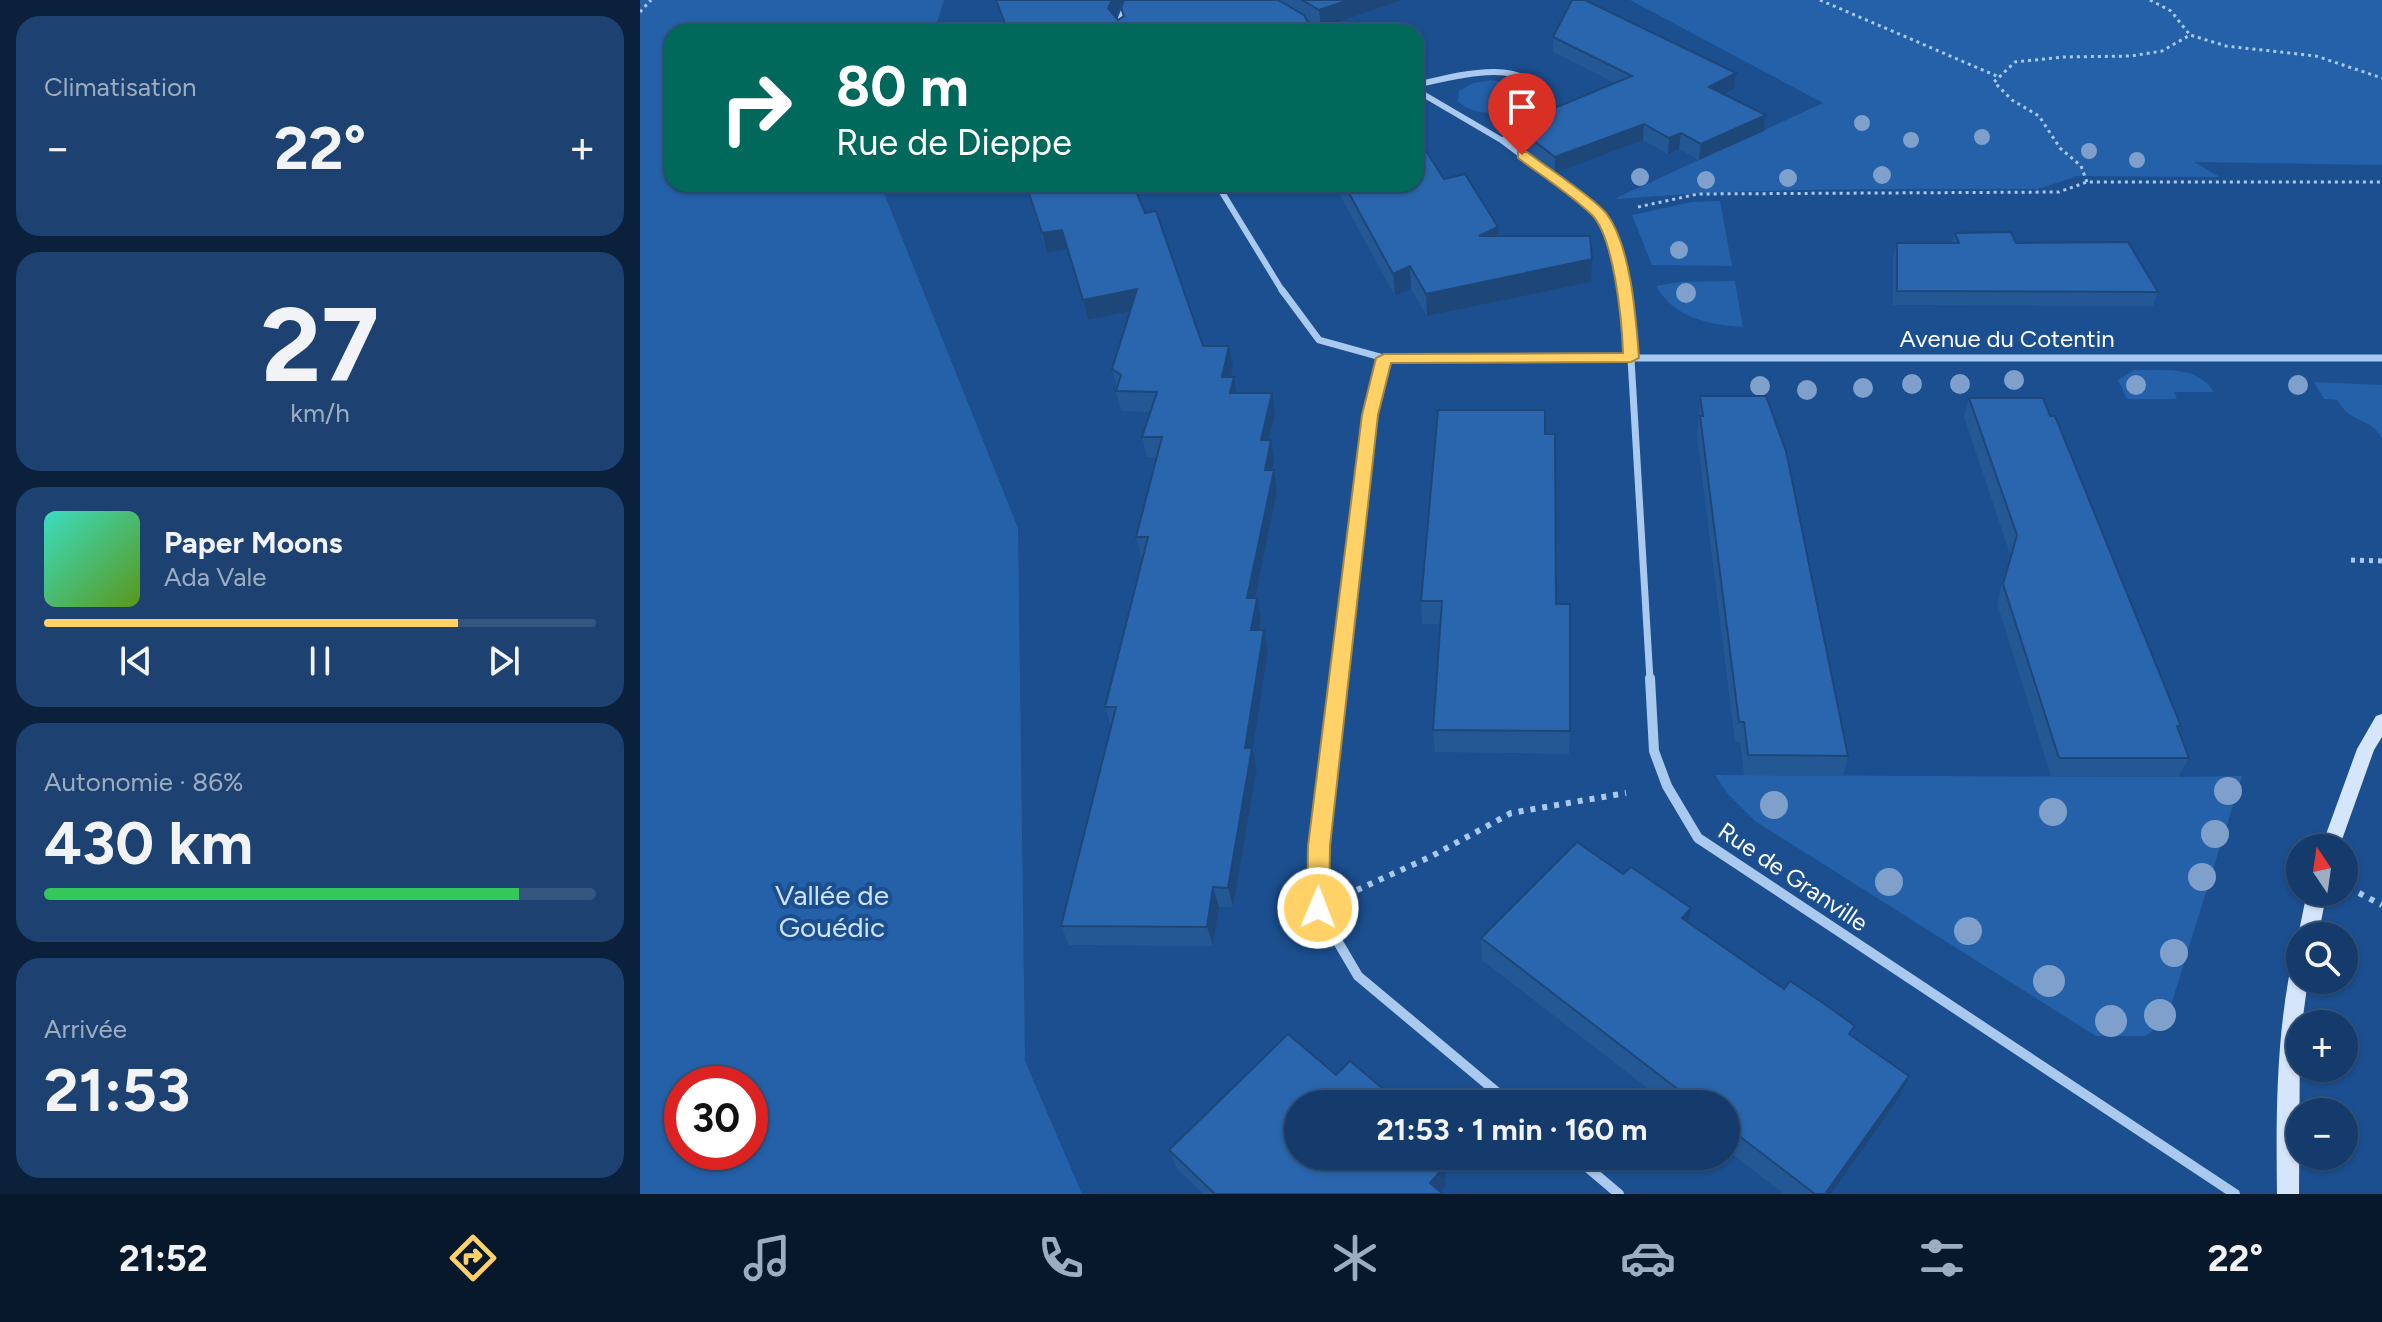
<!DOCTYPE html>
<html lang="fr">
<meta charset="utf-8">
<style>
:root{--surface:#143b6b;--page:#1d4271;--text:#f1f3f6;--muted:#9dadc1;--line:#33557e;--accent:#ffd166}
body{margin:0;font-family:Figtree,sans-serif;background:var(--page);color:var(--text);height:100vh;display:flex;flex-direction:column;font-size:30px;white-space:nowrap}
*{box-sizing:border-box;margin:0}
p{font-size:26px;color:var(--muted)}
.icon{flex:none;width:44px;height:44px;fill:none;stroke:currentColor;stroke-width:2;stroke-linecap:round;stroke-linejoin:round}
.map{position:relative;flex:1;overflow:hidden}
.side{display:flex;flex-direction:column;gap:16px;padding:16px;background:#0b203b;width:640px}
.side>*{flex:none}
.guide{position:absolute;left:24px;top:24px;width:760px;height:168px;border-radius:24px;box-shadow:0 2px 6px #0004,0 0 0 2px var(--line);background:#00695c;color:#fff;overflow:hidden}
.needle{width:52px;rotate:347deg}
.fabs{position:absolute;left:1646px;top:834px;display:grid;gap:16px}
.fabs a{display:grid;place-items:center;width:72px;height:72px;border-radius:50%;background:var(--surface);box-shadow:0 2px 6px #0004,0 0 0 2px var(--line);font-size:40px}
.speed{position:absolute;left:24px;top:1066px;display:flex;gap:16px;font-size:40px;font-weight:700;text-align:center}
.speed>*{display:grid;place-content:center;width:104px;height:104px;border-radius:50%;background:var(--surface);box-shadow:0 2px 6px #0004,0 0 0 2px var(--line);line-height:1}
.speed .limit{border:12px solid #d22;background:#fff;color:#111}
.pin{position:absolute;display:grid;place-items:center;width:68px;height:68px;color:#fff;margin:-82px -34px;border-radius:50% 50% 50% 0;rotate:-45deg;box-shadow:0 0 8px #0007}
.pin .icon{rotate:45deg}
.me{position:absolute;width:88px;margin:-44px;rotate:1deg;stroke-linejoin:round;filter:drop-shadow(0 0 6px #0008)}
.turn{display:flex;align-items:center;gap:28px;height:168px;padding:0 40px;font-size:36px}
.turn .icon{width:104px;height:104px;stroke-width:2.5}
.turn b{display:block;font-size:56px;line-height:68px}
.big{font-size:60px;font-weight:700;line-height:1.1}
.side .card{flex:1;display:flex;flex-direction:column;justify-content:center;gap:12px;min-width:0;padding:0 28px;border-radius:24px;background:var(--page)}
.side .dial{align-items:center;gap:0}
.dial b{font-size:104px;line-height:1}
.song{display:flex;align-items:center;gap:24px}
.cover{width:96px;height:96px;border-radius:12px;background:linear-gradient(135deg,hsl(170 70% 55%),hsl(90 70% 35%))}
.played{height:8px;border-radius:4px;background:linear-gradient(90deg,var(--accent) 75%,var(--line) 75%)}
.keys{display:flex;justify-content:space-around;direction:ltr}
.heat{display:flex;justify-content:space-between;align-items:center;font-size:44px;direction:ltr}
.charge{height:12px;border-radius:6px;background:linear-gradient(90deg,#34c759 86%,var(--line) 0)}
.trip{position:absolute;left:644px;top:1090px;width:456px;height:80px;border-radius:40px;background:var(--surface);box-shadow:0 2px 6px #0004,0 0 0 2px var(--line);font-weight:700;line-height:80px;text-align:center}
.tab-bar{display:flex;height:128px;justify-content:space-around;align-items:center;background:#08182b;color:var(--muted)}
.tab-bar .icon{width:56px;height:56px}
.tab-bar .on{color:var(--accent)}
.tab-bar b{font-size:36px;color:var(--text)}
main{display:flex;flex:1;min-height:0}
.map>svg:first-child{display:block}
.green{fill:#2461a8;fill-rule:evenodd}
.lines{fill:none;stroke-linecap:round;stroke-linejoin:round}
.path-far2{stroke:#a9c9ee;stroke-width:3;stroke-dasharray:3 4;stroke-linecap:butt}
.path-far1{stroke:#a9c9ee;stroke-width:5;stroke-dasharray:4 5;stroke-linecap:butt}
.path{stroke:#a9c9ee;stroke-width:6;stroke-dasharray:5 7;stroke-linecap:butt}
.street-far2{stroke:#a9c9ee;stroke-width:6}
.street-far1{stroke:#a9c9ee;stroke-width:7}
.street{stroke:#a9c9ee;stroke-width:10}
.secondary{fill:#d6e6fa;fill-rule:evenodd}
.tree{fill:#7ea0ca}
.wall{fill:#245895}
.shaded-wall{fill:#1d4779}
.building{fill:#2a66ad;stroke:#1d4779;stroke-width:2}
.route{fill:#ffd166;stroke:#a68842;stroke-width:2}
.labels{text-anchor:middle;stroke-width:8;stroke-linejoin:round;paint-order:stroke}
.street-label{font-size:24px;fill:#fff;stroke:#1b4f8f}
.near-park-label{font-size:28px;fill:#cfe3fa;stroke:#1b4f8f}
</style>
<main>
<section class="side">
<div class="card"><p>Climatisation</p>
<div class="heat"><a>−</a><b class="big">22°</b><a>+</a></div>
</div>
<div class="card dial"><b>27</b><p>km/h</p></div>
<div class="card">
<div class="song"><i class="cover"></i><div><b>Paper Moons</b><p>Ada Vale</p></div></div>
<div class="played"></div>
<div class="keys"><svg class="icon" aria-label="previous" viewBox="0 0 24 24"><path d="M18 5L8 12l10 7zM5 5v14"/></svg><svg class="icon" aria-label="pause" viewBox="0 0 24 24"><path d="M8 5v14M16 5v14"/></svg><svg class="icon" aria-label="next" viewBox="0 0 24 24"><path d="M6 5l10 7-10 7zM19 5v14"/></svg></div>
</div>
<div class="card"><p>Autonomie · 86%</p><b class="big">430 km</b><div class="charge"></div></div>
<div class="card"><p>Arrivée</p><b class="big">21:53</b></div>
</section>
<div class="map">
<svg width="1742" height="1194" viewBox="0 0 1742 1194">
<rect width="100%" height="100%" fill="#1b4f8f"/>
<g class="green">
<path d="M 0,0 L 304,0 L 294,32 L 32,32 L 32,184 L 246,184 L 244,193 L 378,528 L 385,1061 L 442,1194 L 0,1194 ZM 42,1084 L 110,1084 L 110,1152 L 42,1152 Z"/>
<path d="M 990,0 L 1742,0 L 1742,165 L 1554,162 L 1580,177 L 1438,176 L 1398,189 C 1257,189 1119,187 978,199 L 976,198 L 1183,103 Z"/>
<path d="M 853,80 L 879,88 L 885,98 L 882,103 C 865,117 836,116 818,102 L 819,91 L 833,83 Z"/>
<polygon points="1080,201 1092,266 1012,265 992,215 1052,202"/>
<path d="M 1095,281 L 1103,327 C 1069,325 1034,318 1016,286 L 1039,282 Z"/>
<path d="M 1494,370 C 1522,370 1558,365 1574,392 L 1534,392 L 1537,399 L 1487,399 L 1478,380 Z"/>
<path d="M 1674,382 L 1742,385 L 1742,438 C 1728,415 1713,426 1697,400 L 1684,399 Z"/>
<polygon points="1075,775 1538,777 1602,776 1527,1018 1506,1036 1456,1036 1115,821 1087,793"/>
</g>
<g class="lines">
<g class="path-far2">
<polyline points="1180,0 1359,77"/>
<polyline points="1510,0 1531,11 1550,35"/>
<polyline points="0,12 11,0"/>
<polyline points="1447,182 1441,166 1420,148 1399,116 1372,100 1354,82 1375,62 1424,57 1491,56 1522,51 1550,35 1586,46 1676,56 1742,78"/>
<polyline points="998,207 1058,194 1419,192 1447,182 1742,182"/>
</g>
<polyline class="path-far1" points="1711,560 1742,561"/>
<g class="path">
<polyline points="717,890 792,856 871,813 986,793"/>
<polyline points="1719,893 1742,905"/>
</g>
<g class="street-far2">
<polyline points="482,32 478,26 488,0"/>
<path d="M 776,85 C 811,77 891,53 901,101 L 863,141"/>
<polyline points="776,90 863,141 960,215 976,250 983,292"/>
<polyline points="577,184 643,292"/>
</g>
<g class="street-far1">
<polyline points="642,290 679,340 744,358 1742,358"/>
<polyline points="983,290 989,325 1010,680"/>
<polyline points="699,680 730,415 744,358"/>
</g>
<g class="street">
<polyline points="699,678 679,846 678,908 718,976 871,1104"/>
<polyline points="1010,678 1014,751 1027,786 1058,838 1595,1194"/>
<polyline points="934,1156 979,1194"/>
</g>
<g class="secondary">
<polygon points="1742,714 1742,737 1734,750 1699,848 1681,848 1717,749 1736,716"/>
<polygon points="1667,892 1687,892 1678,936 1660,936 1660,940 1658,936"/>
<path d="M 1660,962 L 1660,980 L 1668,980 L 1662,1024 L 1660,1024 L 1659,1194 L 1637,1194 C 1636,1119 1636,1045 1650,971 L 1653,965 Z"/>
</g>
</g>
<g class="tree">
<circle cx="868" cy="93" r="8"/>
<circle cx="1222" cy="123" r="8"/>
<circle cx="1342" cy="137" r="8"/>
<circle cx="1271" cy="140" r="8"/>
<circle cx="1449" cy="151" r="8"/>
<circle cx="1497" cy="160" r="8"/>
<circle cx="1242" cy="175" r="9"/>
<circle cx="1000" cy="177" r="9"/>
<circle cx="1148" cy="178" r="9"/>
<circle cx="1066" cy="180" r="9"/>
<circle cx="1039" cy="250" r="9"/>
<circle cx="1046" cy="293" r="10"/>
<circle cx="1374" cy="380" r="10"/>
<circle cx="1272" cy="384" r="10"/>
<circle cx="1320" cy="384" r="10"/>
<circle cx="1496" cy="385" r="10"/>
<circle cx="1658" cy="385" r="10"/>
<circle cx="1120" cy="386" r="10"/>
<circle cx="1223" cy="388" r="10"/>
<circle cx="1167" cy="390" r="10"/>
<circle cx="1588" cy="791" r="14"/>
<circle cx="1134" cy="805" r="14"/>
<circle cx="1413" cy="812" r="14"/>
<circle cx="1575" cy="834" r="14"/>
<circle cx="1562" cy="877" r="14"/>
<circle cx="1249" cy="882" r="14"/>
<circle cx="1328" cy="931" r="14"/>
<circle cx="1534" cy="953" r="14"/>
<circle cx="1409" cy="981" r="16"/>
<circle cx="1520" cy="1015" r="16"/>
<circle cx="1471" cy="1021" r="16"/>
</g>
<g class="wall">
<polygon points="355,0 483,0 476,17 478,20 483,17 481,8 484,0 762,0 681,28 667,19 673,32 344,32 363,24"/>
<polygon points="913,37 1094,89 1084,94 1126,115 1124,131 1059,160 1039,149 1028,154 1003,140 915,173 889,153 882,137 883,121 975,83 913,52"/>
<polygon points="804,179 858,236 951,282 787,316 771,289 755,296 694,184 776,184"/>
<polygon points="385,184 493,184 563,346 589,346 593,366 590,377 594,377 596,393 635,414 629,440 634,460 632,470 634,470 637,491 615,598 621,618 619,630 628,651 612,748 617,768 593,907 579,907 573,946 429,945 421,926 471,726 465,707 503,558 501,558 496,537 517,458 507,457 502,437 510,412 481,411 476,391 477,388 472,369 490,311 448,320 427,249 407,253"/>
<polygon points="1315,233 1376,243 1518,292 1513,306 1253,305 1253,257 1257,243 1312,243"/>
<polygon points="1060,396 1208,756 1203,776 1104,775 1100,742 1095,742 1057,436"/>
<polygon points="1329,398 1541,726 1539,731 1549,758 1538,777 1411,776 1357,603 1370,554 1324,417"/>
<polygon points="905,434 916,604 930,731 929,754 795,752 793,730 801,624 782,624 781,601"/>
<polygon points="1049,922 1144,989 1215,1026 1211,1036 1269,1076 1260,1096 1191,1194 1144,1194 1086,1149 1086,1104 1028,1104 842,960 841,938"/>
<polygon points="696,1075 761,1104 658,1104 804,1167 806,1185 800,1192 803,1194 563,1194 537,1169 529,1150"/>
</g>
<g class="shaded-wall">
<polygon points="472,0 483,0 472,26 468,8"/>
<polygon points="709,0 762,0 681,28 679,10"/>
<polygon points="540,27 540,32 509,32"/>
<polygon points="1096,73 1094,89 1068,102 1069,87"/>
<polygon points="1126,115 1124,131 1059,160 1061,144"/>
<polygon points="1004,124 1003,140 915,173 915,157"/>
<polygon points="1041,133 1039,149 1028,154 1029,138"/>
<polygon points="858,227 859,250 839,236"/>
<polygon points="422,230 427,249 407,253 402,233"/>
<polygon points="952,259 951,282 787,316 786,294"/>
<polygon points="770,266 771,289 755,296 753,274"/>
<polygon points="497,289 501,309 448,320 443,300"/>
<polygon points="589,346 593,366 586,398 582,377"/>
<polygon points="594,377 597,397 590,393"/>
<polygon points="632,393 635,414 624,460 621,440"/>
<polygon points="631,440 634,460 628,491 625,470"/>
<polygon points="634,470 637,491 611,618 607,598"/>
<polygon points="617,598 621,618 615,650 611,630"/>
<polygon points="624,630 628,651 612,753 612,748 617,768 593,907 588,888 605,748"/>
<polygon points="573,887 579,907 573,946 567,927"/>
<polygon points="1051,908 1047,929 1042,918"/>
<polygon points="1269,1076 1260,1096 1191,1194 1185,1194"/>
<polygon points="804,1167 806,1185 798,1194 790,1183"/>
</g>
<g class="building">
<polygon points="356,0 472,0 468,8 478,20 484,16 481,8 484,0 638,0 664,15 673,32 542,32 540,27 509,32 344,32 342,27 365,24"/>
<polygon points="662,0 709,0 679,10"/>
<polygon points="932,0 945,0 1096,73 1069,87 1126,115 1061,144 1041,133 1029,138 1004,124 915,157 889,137 883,121 992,76 913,37"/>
<polygon points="776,135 804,179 825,174 858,227 839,236 950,236 952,259 786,294 770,266 753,274 704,184 776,184"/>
<polygon points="386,184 493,184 505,213 516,211 563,346 589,346 582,377 594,377 590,393 632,393 621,440 631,440 625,470 634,470 607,598 617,598 611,630 624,630 605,748 612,748 588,888 573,887 567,927 421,926 476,707 465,707 508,537 496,537 522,437 502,437 517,392 476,391 481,375 472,369 497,289 443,300 422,230 402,233"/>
<polygon points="1371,232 1376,243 1488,242 1518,292 1257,291 1257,243 1319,243 1315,233"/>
<polygon points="1060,396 1126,396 1146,451 1208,756 1108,755 1104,722 1099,722 1060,416 1063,416"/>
<polygon points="1329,398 1403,398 1410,416 1415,416 1541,726 1537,726 1549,758 1419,758 1363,584 1377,535"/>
<polygon points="798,410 905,410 905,434 915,434 916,604 930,604 930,731 793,730 802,601 781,601"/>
<polygon points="937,842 983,874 991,867 1051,908 1042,918 1144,989 1150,981 1183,1003 1215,1026 1209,1034 1269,1076 1185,1194 1175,1194 1086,1126 1086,1104 1057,1104 841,938"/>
<polygon points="648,1034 696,1075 710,1061 761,1104 658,1104 658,1156 792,1156 804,1167 790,1183 803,1194 575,1194 529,1150"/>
</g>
<path class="route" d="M 878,152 L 887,152 C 906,167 952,196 966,213 C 991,245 996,318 999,358 L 991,362 L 751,363 L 738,415 L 690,846 L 689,908 L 686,915 L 678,917 L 670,915 L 667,908 L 668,846 L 722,415 L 736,358 L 744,354 L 983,353 C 982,321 974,237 952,215 C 930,194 902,176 878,158 Z"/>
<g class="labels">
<g class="street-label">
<text x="1367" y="347">Avenue du Cotentin</text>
<text transform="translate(1153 877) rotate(34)" y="8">Rue de Granville</text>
</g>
<g class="near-park-label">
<text x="192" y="905">Vallée de<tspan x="192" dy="32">Gouédic</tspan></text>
</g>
</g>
</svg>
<div class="fabs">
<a><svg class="needle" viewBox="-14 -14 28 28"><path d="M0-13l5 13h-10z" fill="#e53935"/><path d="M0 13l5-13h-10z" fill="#9dadc1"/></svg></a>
<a><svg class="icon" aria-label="search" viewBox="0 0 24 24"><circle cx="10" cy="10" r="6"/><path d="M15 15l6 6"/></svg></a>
<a>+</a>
<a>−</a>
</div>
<div class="speed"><div class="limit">30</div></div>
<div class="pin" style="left:882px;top:155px;background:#d93025"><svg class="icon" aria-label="arrive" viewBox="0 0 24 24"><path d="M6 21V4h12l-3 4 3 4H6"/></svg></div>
<svg class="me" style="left:678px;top:908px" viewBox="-20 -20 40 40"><circle r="17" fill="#ffd166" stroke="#fff" stroke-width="3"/><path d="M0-11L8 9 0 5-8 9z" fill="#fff"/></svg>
<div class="trip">21:53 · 1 min · 160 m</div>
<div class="guide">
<div class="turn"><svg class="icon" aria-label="right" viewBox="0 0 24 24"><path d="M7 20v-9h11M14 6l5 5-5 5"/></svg><div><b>80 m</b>Rue de Dieppe</div></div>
</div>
</div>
</main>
<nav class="tab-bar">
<b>21:52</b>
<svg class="icon on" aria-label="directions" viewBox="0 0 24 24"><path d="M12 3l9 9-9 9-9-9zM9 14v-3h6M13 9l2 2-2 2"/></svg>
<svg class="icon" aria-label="music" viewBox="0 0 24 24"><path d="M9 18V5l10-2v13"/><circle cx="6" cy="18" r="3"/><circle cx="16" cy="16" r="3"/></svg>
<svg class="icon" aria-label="phone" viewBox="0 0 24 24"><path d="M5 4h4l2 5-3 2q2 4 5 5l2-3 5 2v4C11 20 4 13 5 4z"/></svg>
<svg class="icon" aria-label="climate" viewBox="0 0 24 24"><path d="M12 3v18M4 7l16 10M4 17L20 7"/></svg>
<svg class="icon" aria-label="car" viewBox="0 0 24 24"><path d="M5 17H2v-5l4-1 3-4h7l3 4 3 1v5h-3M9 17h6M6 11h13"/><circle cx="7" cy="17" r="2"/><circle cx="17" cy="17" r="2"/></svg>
<svg class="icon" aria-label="filters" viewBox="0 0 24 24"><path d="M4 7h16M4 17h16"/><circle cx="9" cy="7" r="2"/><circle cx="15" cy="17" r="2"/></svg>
<b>22°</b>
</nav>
